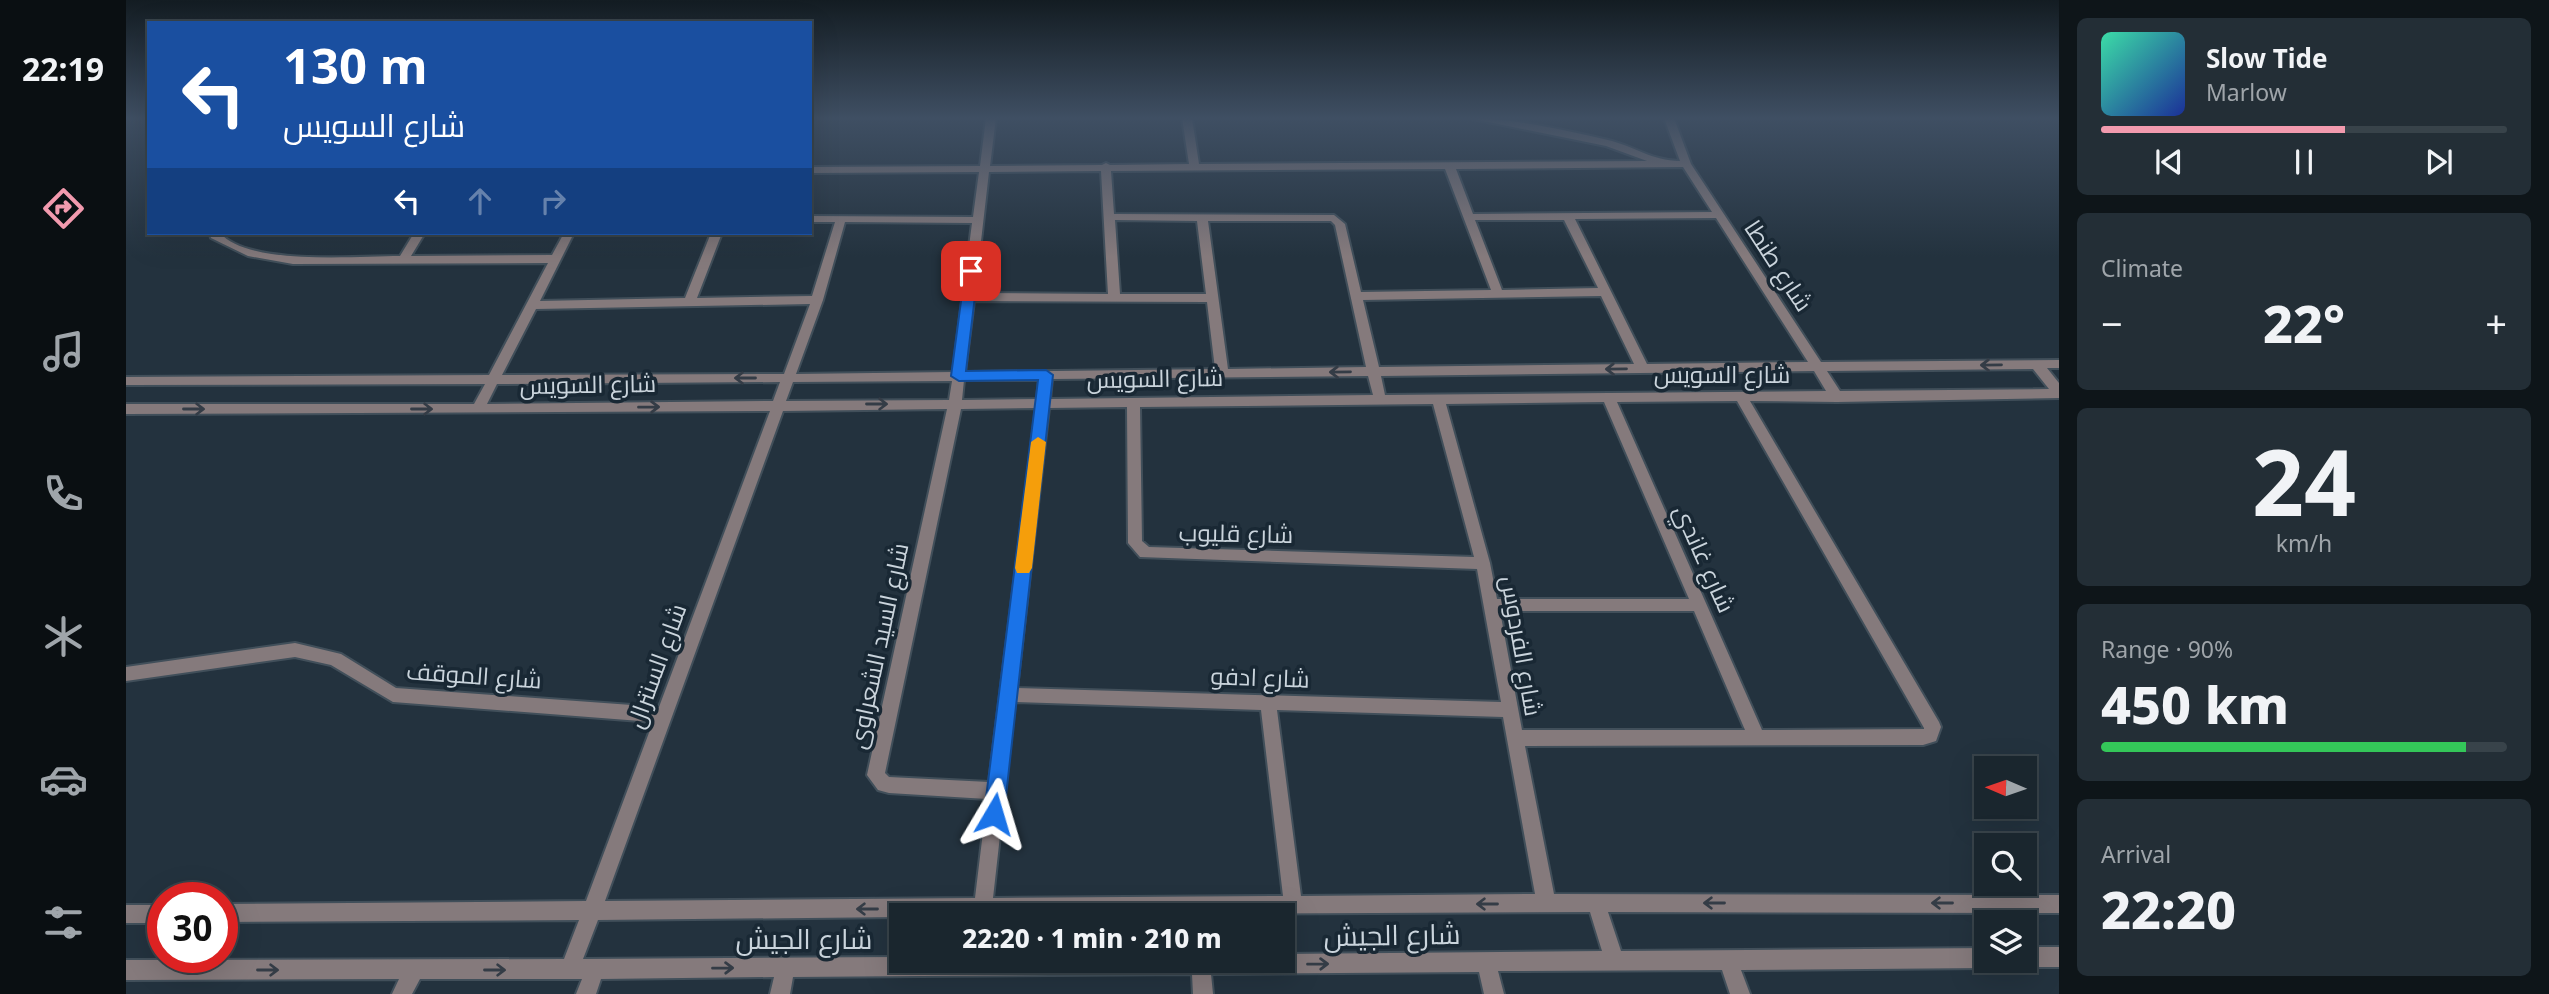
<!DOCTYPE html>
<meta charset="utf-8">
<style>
:root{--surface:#1a262e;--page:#232e36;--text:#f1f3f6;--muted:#9fa5aa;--line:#38434a;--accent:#f29aae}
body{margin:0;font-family:"Noto Sans",Cairo,sans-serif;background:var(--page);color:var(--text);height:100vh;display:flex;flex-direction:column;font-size:26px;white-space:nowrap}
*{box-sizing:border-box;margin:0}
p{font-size:23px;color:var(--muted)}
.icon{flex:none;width:38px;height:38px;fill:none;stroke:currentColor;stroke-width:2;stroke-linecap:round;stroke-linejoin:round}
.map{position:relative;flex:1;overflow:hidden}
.side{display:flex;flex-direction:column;gap:18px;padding:18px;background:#0e1519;width:490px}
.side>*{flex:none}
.hud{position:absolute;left:21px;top:21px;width:665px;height:214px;border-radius:0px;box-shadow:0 7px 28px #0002,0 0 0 2px var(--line);background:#1a4fa0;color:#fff;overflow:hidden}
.needle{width:46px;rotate:272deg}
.buttons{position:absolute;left:1848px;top:756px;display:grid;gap:14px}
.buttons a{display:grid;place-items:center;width:63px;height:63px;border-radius:0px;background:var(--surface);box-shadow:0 7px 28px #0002,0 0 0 2px var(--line);font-size:35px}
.speed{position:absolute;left:21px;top:882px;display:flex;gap:14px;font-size:35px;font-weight:700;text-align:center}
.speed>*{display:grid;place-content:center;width:91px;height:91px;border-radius:50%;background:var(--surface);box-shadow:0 7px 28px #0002,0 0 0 2px var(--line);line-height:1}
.speed .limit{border:10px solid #d22;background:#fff;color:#111}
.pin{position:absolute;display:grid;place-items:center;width:60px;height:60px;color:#fff;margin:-30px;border-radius:14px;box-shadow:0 4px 10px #0006}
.me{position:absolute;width:77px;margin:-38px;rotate:7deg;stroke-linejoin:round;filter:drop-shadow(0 0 5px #0008)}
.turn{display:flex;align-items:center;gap:24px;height:147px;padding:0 21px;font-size:32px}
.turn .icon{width:91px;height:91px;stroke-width:2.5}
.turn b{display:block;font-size:49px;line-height:60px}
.lanes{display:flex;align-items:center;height:66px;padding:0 21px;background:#0003;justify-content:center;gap:35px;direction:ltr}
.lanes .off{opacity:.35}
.big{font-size:52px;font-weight:800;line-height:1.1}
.side .widget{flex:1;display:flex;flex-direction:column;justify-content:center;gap:10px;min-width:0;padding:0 24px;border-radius:10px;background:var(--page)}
.side .dial{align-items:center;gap:0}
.dial b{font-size:91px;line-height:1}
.song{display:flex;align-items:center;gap:21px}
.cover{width:84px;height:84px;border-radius:10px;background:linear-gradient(135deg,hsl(160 70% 55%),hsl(230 70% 35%))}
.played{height:7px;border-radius:4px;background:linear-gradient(90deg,var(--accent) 60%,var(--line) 60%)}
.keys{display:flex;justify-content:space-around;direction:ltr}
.heat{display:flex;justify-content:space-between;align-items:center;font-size:38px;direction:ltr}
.charge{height:10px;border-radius:5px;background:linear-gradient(90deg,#34c759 90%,var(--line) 0)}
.trip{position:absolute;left:763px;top:903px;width:406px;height:70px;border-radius:0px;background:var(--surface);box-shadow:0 7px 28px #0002,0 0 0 2px var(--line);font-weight:800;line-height:70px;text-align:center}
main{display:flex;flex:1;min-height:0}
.tabs{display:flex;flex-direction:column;width:126px;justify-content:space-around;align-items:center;background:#0a0f12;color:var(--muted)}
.tabs .icon{width:49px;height:49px}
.tabs .on{color:var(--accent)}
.tabs b{font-size:32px;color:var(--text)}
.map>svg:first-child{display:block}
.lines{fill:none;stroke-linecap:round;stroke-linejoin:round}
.street-casing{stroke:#414f5a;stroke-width:4}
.street{fill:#857a7c;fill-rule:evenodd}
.oneway{stroke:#343c46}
.route{fill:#1a73e8;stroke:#114b97;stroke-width:2}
.slow{fill:#f59e0b}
.labels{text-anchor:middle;stroke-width:7;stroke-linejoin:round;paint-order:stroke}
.street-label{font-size:24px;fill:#cad4dc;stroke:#192834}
.near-street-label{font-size:28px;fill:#cad4dc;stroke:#192834}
</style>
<main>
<nav class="tabs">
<b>22:19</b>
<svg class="icon on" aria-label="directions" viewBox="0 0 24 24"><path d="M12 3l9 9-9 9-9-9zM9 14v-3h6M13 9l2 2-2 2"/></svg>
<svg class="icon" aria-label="music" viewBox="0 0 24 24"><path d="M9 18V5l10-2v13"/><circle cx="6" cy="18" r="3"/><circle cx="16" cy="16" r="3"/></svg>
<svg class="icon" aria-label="phone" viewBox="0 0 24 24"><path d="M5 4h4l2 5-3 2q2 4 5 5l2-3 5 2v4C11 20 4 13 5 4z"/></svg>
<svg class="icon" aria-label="climate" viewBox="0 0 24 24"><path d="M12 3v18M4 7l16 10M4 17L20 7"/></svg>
<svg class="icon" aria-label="car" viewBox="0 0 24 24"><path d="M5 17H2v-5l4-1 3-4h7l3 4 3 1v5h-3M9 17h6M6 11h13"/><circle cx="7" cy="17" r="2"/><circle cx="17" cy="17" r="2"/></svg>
<svg class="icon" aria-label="filters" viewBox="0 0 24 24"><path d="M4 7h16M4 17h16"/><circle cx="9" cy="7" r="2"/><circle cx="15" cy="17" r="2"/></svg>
</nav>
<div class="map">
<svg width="1933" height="994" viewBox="0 0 1933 994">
<rect width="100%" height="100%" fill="#23323e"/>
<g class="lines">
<g class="street-casing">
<g id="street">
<path d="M 860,118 L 870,118 L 864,166 L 976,165 L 980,163 L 984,165 L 1063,164 L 1056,118 L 1066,118 L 1073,164 L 1521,161 L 1480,146 L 1342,118 C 1385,118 1440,130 1482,140 C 1508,146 1526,161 1554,161 L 1538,118 L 1548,118 L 1565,164 L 1695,362 L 1933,360 L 1933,368 L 1921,368 L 1933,383 L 1933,398 L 1711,402 L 1624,401 L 1813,722 L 1815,727 L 1810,741 L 1797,745 L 1399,746 L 1428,894 L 1933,895 L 1933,913 L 1482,912 L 1495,951 L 1860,948 L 1860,961 L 1868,961 L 1867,965 L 1860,968 L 1615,970 L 1624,994 L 1604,994 L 1596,970 L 1372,971 L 1378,994 L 1358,994 L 1353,972 L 1085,974 L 1087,994 L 1067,994 L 1066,974 L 667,977 L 664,994 L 644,994 L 648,977 L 475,979 L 470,994 L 450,994 L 456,979 L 294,979 L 286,994 L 266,994 L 273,979 L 0,980 L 0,960 L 438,959 L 453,920 L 96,922 L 96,904 L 460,901 L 527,722 L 267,702 L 205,665 L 169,657 L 0,681 L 0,667 L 169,643 L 215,654 L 270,688 L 533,707 L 644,411 L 0,414 L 0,404 L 348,404 L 359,384 L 0,385 L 0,377 L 363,375 L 422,263 L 167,264 L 122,256 L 85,238 L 84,233 L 94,233 C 123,266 231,256 274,256 L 288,233 L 299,233 L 285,256 L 426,255 L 438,233 L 448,233 L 414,301 L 559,298 L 585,233 L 596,233 L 571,298 L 686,296 L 709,222 L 684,222 L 684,216 L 847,217 L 853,172 L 684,173 L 684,167 L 854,166 ZM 1557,167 L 1586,212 L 1347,214 L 1330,169 ZM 1319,169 L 1365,290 L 1235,292 L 1219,224 L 1208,215 L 988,214 L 985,171 ZM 975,171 L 982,294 L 849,293 L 863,172 ZM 1590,218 L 1682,362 L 1521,364 L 1449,219 ZM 989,220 L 1071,221 L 1080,294 L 994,294 ZM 1349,220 L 1438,220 L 1472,288 L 1376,290 ZM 1082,221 L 1205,221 L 1209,225 L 1240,367 L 1102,369 ZM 719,222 L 846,223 L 827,372 L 670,374 L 697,300 ZM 1475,296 L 1508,364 L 1253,367 L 1237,300 ZM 848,301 L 1081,302 L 1089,369 L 839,372 ZM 684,304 L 658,374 L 376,375 L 410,309 ZM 1907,369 L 1923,389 L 1714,391 L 1701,371 ZM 1688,371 L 1700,391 L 1259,395 L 1255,376 ZM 1242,376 L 1247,395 L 924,399 L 926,379 ZM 838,380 L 913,380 L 911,399 L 836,400 ZM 826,381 L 823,400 L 660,401 L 667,382 ZM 654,382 L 647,401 L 361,404 L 371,384 ZM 1611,401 L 1798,728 L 1798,729 L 1636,730 L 1491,402 ZM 1478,402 L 1563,599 L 1371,599 L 1364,563 L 1320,404 ZM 1307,404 L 1348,557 L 1023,547 L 1016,541 L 1014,407 ZM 1001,407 L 1002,543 L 1014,557 L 1351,569 L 1375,702 L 891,688 L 923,408 ZM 910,408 L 863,782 L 763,777 L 759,773 L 835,409 ZM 821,409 L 741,775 L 752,790 L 763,793 L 861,799 L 849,898 L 479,901 L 657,411 ZM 1374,611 L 1568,611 L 1619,730 L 1396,730 ZM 889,702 L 1135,710 L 1157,896 L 867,898 ZM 1151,710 L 1377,717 L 1409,894 L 1175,896 ZM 1464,912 L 1476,951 L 1157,954 L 1157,961 L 775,961 L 775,957 L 457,959 L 472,920 L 775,917 L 775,915 Z"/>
<rect x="0" y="905" width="37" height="18"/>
<polygon points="1899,947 1933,947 1933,967 1899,967 1892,964 1891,961 1899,961"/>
</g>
</g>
<use href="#street" class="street"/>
</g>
<defs><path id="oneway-shaft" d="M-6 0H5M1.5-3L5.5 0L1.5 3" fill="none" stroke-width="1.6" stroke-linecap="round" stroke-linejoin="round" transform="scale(1.75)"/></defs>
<g class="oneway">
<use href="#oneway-shaft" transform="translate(1865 365) rotate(179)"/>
<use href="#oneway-shaft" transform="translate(1490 369) rotate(179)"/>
<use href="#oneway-shaft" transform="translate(1214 372) rotate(179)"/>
<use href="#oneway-shaft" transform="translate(619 378) rotate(-180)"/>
<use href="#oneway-shaft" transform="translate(751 404)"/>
<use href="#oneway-shaft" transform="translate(523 407) rotate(-1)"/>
<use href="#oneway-shaft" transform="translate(68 409)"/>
<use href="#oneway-shaft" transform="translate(296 409)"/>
<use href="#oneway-shaft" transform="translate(1588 903) rotate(-180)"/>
<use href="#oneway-shaft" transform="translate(1816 903) rotate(-180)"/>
<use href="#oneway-shaft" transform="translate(1361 904) rotate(180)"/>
<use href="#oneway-shaft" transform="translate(741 909) rotate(180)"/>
<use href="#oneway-shaft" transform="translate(1192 964) rotate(-1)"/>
<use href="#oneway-shaft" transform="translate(597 968) rotate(-1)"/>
<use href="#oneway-shaft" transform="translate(142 970)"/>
<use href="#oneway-shaft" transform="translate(369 970)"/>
</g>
<linearGradient id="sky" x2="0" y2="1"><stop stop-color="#131c22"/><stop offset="0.46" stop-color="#3f4f63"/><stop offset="1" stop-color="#3f4f63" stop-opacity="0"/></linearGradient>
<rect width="1933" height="257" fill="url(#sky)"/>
<polygon class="route" points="845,267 852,271 840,371 920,370 927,375 878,814 875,821 868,824 861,821 858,814 912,380 833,381 825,376 839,271"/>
<polygon class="slow" points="912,437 920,442 906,568 903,573 891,573 889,568 905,442"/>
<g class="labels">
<g class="street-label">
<text transform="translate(1652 266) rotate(57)" y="8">شارع طنطا</text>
<text x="1596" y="383">شارع السويس</text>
<text transform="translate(1029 379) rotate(-1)" y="8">شارع السويس</text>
<text transform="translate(462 385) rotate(-1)" y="8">شارع السويس</text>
<text transform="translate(1110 534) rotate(1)" y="8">شارع قليوب</text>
<text transform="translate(1578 559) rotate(66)" y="8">شارع غاندي</text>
<text transform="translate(753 646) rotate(-78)" y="8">شارع السيد الشعراوى</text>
<text transform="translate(1395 646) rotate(80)" y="8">شارع الفردوس</text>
<text transform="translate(531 666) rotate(-70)" y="8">شارع السنترال</text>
<text transform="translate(348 676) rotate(4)" y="8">شارع الموقف</text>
<text transform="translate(1134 678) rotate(2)" y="8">شارع ادفو</text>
</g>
<g class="near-street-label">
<text transform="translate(1266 935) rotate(-1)" y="10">شارع الجيش</text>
<text x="678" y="949">شارع الجيش</text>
</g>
</g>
</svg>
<div class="buttons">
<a><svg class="needle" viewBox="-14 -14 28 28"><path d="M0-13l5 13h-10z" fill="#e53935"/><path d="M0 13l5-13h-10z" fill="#9fa5aa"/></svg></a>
<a><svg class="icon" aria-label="search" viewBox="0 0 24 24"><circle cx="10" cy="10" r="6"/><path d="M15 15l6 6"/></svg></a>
<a><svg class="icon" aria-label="layers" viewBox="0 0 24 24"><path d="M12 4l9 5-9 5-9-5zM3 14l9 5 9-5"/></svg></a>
</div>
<div class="speed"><div class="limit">30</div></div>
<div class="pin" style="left:845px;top:271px;background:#d93025"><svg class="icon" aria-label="arrive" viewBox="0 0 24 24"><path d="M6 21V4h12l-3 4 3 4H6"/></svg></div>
<svg class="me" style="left:868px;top:814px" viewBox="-20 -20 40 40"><path d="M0-17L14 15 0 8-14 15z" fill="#1a73e8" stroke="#fff" stroke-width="4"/></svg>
<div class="trip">22:20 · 1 min · 210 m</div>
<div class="hud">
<div class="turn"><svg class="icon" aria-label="left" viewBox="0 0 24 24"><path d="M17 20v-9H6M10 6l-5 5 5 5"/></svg><div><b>130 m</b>شارع السويس</div></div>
<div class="lanes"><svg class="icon" aria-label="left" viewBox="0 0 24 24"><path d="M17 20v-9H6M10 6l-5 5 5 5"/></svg><svg class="icon off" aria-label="ahead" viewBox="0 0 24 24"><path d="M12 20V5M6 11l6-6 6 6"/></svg><svg class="icon off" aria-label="right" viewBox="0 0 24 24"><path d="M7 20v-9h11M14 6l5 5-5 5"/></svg></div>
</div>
</div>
<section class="side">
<div class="widget">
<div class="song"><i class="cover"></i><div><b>Slow Tide</b><p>Marlow</p></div></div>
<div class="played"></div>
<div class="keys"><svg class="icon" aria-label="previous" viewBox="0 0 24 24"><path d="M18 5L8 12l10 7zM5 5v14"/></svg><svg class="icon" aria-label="pause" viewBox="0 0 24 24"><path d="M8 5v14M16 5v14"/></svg><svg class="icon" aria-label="next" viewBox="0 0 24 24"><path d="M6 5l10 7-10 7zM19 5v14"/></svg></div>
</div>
<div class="widget"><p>Climate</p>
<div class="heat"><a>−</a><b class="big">22°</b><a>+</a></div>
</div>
<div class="widget dial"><b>24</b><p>km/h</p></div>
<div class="widget"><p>Range · 90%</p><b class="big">450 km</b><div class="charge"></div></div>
<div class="widget"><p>Arrival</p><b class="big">22:20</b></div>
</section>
</main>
